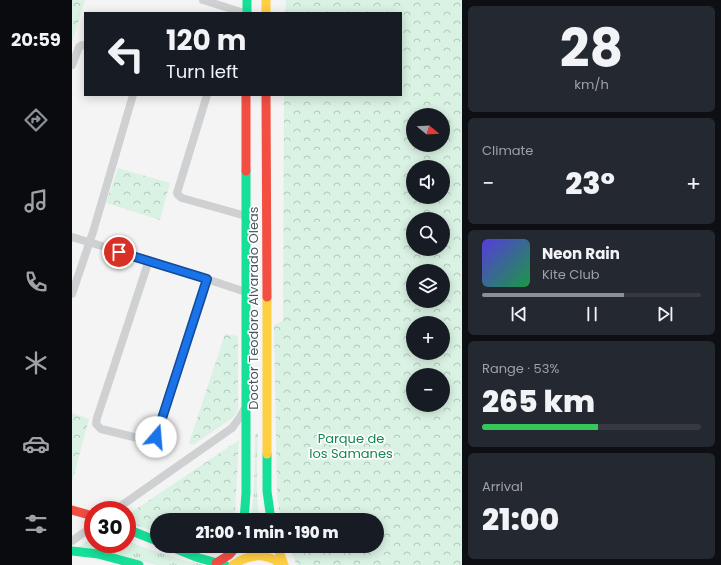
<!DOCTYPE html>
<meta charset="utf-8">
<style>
:root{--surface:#171b24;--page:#242831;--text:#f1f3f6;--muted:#9ea1a6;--line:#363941;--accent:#8c9099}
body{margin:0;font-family:Poppins,sans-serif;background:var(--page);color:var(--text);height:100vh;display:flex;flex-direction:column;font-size:15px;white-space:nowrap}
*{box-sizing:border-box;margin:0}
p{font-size:13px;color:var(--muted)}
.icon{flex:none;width:22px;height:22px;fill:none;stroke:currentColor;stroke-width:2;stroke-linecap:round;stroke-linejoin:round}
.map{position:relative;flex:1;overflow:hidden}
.sheet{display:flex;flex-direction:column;gap:6px;padding:6px;background:#0d0f14;width:259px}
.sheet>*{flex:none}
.guide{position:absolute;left:12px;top:12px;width:318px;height:84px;border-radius:0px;box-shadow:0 2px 10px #0003;background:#171b24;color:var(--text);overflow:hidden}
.needle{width:26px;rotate:108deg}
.controls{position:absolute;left:334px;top:108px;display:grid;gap:8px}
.controls a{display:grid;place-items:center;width:44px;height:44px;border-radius:50%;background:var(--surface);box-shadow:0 2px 10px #0003;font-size:20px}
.speed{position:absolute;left:12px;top:501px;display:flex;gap:8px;font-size:20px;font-weight:700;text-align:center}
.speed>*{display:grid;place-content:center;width:52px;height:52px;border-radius:50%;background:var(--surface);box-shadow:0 2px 10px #0003;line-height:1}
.speed .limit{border:6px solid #d22;background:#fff;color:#111}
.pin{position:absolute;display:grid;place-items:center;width:34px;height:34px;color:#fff;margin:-17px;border:2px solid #fff;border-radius:50%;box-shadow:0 1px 4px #0007}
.me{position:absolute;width:44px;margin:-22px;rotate:18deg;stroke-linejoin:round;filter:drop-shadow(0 0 3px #0008)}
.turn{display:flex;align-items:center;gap:14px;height:84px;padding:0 16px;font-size:18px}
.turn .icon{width:52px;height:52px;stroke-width:2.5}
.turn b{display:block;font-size:28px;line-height:34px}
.big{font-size:30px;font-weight:800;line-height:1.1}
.sheet .tile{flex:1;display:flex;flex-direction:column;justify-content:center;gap:6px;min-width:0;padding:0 14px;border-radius:6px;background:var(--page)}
.sheet .dial{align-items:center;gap:0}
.dial b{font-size:52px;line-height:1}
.song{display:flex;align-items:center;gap:12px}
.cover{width:48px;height:48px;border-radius:6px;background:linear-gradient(135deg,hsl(250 70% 55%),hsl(140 70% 35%))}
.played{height:4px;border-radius:2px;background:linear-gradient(90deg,var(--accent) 65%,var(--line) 65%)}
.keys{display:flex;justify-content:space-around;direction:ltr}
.heat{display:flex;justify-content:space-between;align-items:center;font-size:22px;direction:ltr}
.charge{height:6px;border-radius:3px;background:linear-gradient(90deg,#34c759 53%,var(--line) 0)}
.trip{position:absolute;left:78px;top:513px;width:234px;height:40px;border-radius:20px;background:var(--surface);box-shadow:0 2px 10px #0003;font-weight:800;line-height:40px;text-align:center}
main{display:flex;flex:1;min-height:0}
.menu{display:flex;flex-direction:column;width:72px;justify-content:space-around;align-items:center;background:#090b0e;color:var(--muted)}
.menu .icon{width:28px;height:28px}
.menu .current{color:var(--accent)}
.menu b{font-size:18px;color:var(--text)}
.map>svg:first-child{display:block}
.grass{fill:url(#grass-tufts)}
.park{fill:url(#park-crowns);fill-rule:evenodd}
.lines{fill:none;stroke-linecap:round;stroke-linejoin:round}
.street{stroke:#ced0d2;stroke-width:8}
.fast{stroke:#16e098;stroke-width:9}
.slow{stroke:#ffcf43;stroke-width:9}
.jam{stroke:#f24e42;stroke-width:9}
.route-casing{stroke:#114b97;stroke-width:10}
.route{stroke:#1a73e8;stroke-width:7}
.labels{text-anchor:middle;stroke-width:3.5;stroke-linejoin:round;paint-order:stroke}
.street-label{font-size:13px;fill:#4a5661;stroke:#fff}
.park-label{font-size:13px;fill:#17864f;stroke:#fff}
</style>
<main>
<nav class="menu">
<b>20:59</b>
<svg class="icon current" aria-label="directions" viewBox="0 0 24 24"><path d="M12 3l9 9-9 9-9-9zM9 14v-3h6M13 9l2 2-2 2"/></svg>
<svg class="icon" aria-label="music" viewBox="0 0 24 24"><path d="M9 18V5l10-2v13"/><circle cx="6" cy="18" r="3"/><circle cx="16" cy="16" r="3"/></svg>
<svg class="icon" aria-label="phone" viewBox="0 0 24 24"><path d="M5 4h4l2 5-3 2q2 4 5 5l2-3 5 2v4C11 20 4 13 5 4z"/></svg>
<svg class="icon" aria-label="climate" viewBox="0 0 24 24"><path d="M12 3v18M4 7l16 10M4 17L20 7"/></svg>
<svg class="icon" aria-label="car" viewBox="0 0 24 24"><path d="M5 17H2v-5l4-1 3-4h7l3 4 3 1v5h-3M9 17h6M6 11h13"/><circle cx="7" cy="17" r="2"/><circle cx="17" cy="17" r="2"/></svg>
<svg class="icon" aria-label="filters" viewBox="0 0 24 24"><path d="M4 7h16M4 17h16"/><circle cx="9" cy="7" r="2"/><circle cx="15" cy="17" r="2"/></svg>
</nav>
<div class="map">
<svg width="390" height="565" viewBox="0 0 390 565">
<defs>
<pattern id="grass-tufts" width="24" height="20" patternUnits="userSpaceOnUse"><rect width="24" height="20" fill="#d9f2e3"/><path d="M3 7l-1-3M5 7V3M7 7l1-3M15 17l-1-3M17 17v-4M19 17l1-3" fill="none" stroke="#b2c7bb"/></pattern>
<pattern id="park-crowns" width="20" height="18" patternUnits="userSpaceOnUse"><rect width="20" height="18" fill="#d9f2e3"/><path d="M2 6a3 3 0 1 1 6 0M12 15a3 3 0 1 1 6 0" fill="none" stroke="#b2c7bb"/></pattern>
</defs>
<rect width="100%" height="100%" fill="#f4f4f4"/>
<g class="grass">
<path d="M 183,434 L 186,434 C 185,462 183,492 188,520 L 178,520 C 184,492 182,462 183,434 Z"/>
<path d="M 21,537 L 21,544 L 55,544 L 55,541 C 82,551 108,561 136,565 L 84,565 L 70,561 L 4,549 Z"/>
</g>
<g class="park">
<polygon points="0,0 13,0 0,42"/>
<path d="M 214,0 L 390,0 L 390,565 L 225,565 L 216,546 L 305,546 L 305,520 L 209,520 L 205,496 L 202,325 L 211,321 L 212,95 L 329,95 L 329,13 L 213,13 ZM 341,115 L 371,115 L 371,145 L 341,145 ZM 341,167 L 371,167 L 371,197 L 341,197 ZM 341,219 L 371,219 L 371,249 L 341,249 ZM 341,271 L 371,271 L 371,301 L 341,301 ZM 341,323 L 371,323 L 371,353 L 341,353 ZM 341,375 L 371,375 L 371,405 L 341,405 Z"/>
<polygon points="46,168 98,183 88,220 34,203"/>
<polygon points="153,334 166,336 166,408 164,414 159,419 121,445 117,443"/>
<polygon points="0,413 17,419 0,482"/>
<polygon points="167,440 163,515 162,520 85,520 85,532 55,522 55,515"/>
</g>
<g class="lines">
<g class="street">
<polyline points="131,0 172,13"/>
<polyline points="0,65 7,47 10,45 13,46"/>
<polyline points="135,95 105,193 106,195 110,198 174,216"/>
<polyline points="0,237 77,260 174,292"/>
<polyline points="77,260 25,418 24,424 29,429 78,441 83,439 131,296 135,279"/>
<polyline points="0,294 21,232 61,95"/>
<polyline points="43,510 160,428 168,417 172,410"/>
<polyline points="0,541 21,526"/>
</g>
<g class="fast">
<polyline points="175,0 175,13"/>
<polyline points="195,454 195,491 199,520"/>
<polyline points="172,520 174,493 174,171"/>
<polyline points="55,529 85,541"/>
<polyline points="97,546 127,558 153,565"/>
<polyline points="0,551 26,554 67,565"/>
</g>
<g class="slow">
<polyline points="194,0 194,13"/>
<polyline points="195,297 195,454"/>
<polyline points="205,546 212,565"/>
<path d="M 161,565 C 178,553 194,552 210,565"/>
</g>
<g class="jam">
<polyline points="174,95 174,171"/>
<polyline points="194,95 195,297"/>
<polyline points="0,510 21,516"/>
<polyline points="144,563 157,555 165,546"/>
</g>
</g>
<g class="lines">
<g class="route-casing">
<polyline id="route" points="47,252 135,279 84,437"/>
</g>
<use href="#route" class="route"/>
</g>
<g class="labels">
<g class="street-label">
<text transform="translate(181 308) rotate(-90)" y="5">Doctor Teodoro Alvarado Oleas</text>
</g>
<g class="park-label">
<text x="279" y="443">Parque de<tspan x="279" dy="15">los Samanes</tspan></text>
</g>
</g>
</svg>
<div class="controls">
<a><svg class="needle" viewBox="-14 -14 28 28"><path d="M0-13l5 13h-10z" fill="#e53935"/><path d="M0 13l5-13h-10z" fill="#9ea1a6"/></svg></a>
<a><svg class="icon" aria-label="sound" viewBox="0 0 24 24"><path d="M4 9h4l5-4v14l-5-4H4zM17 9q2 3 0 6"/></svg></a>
<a><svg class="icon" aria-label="search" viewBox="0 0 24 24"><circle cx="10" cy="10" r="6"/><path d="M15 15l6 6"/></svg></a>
<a><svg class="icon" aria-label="layers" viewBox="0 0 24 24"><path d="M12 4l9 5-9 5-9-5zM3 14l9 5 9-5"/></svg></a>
<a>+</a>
<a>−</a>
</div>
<div class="speed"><div class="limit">30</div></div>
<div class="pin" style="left:47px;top:252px;background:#d93025"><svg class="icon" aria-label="arrive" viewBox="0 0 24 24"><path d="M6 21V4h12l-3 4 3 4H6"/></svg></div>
<svg class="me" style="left:84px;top:437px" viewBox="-20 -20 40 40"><circle r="19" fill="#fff"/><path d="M0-13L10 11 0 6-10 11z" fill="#1a73e8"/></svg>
<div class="trip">21:00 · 1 min · 190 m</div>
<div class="guide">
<div class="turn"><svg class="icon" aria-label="left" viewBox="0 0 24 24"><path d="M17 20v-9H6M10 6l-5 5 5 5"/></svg><div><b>120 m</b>Turn left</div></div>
</div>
</div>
<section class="sheet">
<div class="tile dial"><b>28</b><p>km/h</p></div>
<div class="tile"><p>Climate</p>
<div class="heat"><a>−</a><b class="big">23°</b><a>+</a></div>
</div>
<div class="tile">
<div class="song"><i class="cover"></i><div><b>Neon Rain</b><p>Kite Club</p></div></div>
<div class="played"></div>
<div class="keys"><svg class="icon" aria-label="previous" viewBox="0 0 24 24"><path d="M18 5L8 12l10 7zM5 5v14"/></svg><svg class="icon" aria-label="pause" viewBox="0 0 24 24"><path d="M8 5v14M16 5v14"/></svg><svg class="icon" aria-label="next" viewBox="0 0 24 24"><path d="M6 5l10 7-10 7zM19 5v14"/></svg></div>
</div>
<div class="tile"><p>Range · 53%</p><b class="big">265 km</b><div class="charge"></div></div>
<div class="tile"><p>Arrival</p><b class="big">21:00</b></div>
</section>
</main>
